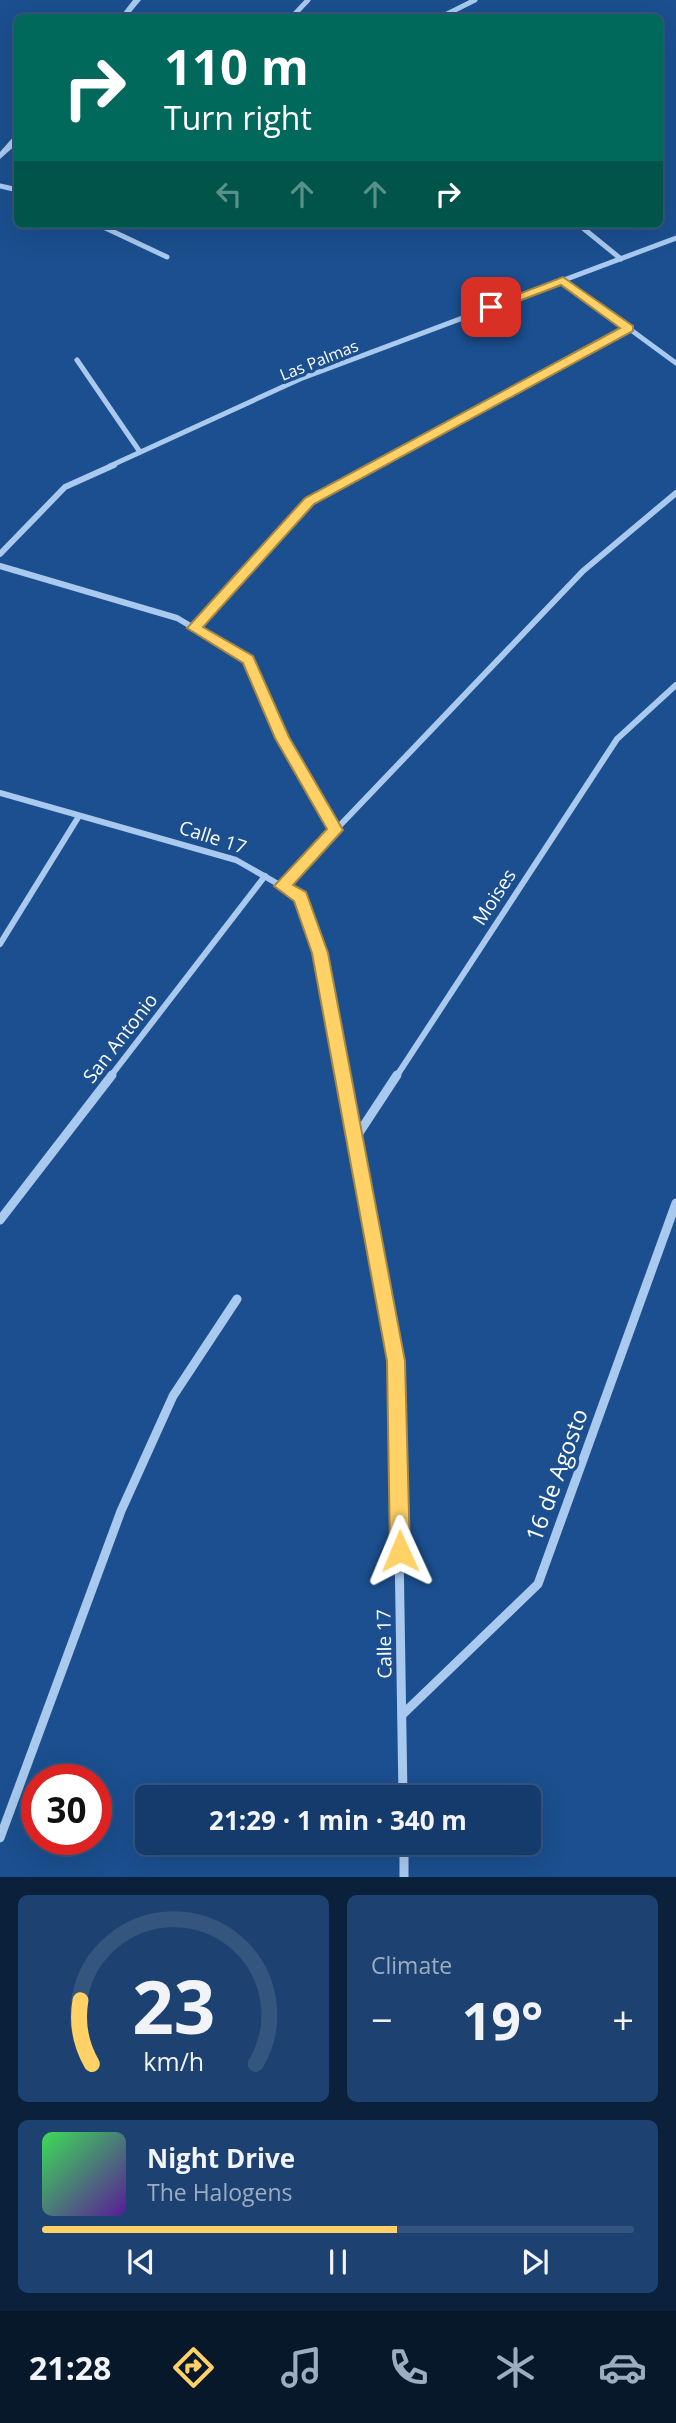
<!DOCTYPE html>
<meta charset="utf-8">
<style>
:root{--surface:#143b6b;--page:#1d4271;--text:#f1f3f6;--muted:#9dadc1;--line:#33557e;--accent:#ffd166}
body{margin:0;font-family:"Open Sans",sans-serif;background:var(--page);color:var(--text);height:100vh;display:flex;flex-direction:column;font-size:26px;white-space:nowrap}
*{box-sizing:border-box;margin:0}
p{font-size:23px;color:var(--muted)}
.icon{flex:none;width:38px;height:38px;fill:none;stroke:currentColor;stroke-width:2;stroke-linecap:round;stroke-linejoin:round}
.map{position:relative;height:1877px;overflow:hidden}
.sheet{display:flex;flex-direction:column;gap:18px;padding:18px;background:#0b203b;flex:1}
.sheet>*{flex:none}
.hud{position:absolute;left:14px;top:14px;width:649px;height:214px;border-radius:10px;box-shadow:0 7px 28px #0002,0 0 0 2px var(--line);background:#00695c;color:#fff;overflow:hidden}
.speed{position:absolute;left:21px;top:1764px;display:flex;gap:14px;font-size:35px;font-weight:700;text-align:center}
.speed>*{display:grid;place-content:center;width:91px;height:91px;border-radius:50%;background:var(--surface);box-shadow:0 7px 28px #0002,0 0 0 2px var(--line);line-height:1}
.speed .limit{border:10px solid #d22;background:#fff;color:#111}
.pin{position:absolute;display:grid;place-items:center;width:60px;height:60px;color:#fff;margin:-30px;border-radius:14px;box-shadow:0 4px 10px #0006}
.me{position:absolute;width:77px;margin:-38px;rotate:359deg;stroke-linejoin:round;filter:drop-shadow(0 0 5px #0008)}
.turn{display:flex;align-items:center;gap:24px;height:147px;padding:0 35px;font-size:32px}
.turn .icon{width:91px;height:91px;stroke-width:2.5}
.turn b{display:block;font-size:49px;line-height:60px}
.lanes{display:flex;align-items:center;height:66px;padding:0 35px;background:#0003;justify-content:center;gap:35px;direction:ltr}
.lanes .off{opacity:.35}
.big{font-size:52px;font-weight:700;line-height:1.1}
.sheet .widget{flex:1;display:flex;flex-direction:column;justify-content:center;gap:10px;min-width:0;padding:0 24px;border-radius:10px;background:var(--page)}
.sheet .dial{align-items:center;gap:0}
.dial svg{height:182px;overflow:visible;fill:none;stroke:var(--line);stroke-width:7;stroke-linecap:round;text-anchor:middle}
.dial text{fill:var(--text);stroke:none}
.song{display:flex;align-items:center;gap:21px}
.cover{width:84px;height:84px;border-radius:10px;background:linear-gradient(135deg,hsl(130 70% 55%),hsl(270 70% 35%))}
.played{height:7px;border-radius:4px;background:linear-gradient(90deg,var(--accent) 60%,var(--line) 60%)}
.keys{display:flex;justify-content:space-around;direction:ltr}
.heat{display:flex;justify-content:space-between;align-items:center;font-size:38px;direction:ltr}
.sheet .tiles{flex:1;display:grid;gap:18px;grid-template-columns:1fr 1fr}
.widget:last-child{grid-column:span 2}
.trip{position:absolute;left:135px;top:1785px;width:406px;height:70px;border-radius:10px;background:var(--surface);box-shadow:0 7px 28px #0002,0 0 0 2px var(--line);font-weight:700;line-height:70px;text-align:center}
.tabs{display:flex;height:112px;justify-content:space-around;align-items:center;background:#08182b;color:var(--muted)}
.tabs .icon{width:49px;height:49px}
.tabs .on{color:var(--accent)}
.tabs b{font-size:32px;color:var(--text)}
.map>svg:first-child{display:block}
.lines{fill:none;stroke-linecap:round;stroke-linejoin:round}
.minor-far2{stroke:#a9c9ee;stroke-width:5}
.minor-far1{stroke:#a9c9ee;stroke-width:6}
.minor{stroke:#a9c9ee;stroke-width:9}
.tertiary{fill:#a9c9ee;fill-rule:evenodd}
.route{fill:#ffd166;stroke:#a68842;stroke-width:2}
.labels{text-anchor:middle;stroke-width:7;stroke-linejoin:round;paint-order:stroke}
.far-street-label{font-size:16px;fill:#fff;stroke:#1b4f8f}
.street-label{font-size:19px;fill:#fff;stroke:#1b4f8f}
.near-street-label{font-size:23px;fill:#fff;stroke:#1b4f8f}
</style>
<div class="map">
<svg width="676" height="1877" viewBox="0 0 676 1877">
<rect width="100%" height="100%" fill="#1b4f8f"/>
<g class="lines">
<g class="minor-far2">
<polyline points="291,18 308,0"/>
<polyline points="439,18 475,0"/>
<polyline points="0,186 18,190"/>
<polyline points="97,224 167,257"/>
<polyline points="578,224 621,259"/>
<polyline points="563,280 676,363"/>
<polyline points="77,360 140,452"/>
<polyline points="110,466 300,379 676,238"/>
<polyline points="374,466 629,329"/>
</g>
<g class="minor-far1">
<polyline points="0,554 65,487 114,465"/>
<polyline points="0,566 177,618 248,660 282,738 336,830"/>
<polyline points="194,628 309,501 377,465"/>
<polyline points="0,793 236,860 301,897 320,953 343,1077"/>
<polyline points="282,886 583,571 676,493"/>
<polyline points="0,944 79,816"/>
<polyline points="110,1077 265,876"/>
<polyline points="396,1077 617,739 676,685"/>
</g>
<g class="minor">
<polyline points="343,1075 396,1361 403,1797"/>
<polyline points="355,1139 397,1075"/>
<polyline points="0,1220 112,1075"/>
<polyline points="403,1714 538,1584 676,1203"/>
<polyline points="0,1838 121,1511 173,1396 237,1299"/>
<polyline points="404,1843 404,1877"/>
</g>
<g class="tertiary">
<polygon points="133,0 141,0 126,18 119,18"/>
<polygon points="15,135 18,135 18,143 0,159 0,152"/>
</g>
</g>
<polygon class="route" points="563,277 633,326 633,331 314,504 203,627 253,656 289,737 343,830 293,885 306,892 328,953 405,1361 410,1551 407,1558 400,1561 393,1558 390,1551 387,1361 312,953 294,901 274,886 327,829 275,738 243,663 187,628 305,498 620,328 561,285 495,310 485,307"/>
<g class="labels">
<g class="far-street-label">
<text transform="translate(319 360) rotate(-22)" y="6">Las Palmas</text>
</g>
<g class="street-label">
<text transform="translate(213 837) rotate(18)" y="7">Calle 17</text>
<text transform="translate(494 897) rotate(-57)" y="7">Moises</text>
<text transform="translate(120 1038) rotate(-52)" y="7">San Antonio</text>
<text transform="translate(384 1644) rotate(-91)" y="7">Calle 17</text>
</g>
<g class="near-street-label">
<text transform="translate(557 1475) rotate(-70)" y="8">16 de Agosto</text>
</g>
</g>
</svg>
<div class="speed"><div class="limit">30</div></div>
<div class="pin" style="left:491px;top:307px;background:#d93025"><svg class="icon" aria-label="arrive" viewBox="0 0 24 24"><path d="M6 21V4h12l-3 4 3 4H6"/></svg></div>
<svg class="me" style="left:400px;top:1551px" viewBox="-20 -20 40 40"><path d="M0-17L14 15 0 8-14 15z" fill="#ffd166" stroke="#fff" stroke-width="4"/></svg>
<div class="trip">21:29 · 1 min · 340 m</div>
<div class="hud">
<div class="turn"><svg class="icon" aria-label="right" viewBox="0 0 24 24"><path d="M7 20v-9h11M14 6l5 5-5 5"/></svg><div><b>110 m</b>Turn right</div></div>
<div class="lanes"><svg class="icon off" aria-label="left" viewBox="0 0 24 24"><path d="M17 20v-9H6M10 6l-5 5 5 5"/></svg><svg class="icon off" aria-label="ahead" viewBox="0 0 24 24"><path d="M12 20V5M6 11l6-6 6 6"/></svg><svg class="icon off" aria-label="ahead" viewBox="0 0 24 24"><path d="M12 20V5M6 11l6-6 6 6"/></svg><svg class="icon" aria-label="right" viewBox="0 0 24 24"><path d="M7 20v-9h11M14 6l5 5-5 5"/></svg></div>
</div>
</div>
<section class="sheet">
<div class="tiles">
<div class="widget dial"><svg viewBox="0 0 100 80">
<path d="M14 69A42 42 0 1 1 86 69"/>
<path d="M14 69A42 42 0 0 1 9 41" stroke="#ffd166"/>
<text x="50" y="56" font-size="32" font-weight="700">23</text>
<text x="50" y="72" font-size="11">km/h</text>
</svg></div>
<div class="widget"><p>Climate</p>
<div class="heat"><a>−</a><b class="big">19°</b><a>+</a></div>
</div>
<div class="widget">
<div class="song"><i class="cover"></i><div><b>Night Drive</b><p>The Halogens</p></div></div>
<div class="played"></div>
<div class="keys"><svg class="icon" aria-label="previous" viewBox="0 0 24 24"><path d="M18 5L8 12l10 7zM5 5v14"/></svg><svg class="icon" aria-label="pause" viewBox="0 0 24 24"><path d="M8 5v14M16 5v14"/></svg><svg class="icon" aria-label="next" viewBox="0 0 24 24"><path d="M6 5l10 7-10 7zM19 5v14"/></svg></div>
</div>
</div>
</section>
<nav class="tabs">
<b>21:28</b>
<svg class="icon on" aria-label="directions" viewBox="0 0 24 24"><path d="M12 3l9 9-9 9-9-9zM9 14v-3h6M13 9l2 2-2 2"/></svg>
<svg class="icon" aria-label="music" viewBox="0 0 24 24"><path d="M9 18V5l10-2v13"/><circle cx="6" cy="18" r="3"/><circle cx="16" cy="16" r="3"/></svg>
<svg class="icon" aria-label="phone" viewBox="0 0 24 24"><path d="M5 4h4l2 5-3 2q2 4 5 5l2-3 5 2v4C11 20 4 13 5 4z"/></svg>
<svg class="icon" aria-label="climate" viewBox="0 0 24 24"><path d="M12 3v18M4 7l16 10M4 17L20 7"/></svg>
<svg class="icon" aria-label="car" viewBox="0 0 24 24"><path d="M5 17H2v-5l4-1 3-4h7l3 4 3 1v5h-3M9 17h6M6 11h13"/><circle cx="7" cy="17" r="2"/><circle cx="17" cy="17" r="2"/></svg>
</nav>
